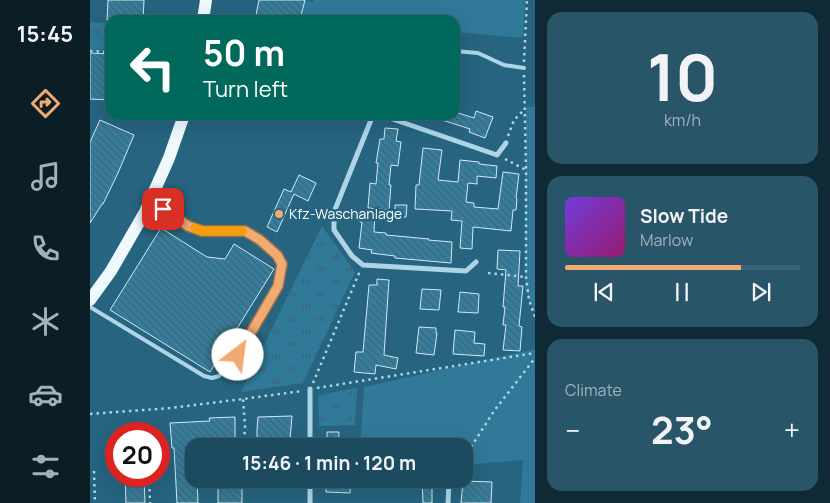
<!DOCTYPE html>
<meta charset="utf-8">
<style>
:root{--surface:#1c4b60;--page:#295569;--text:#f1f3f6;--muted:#a0b3bd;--line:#3a6375;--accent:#efab72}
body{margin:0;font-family:Manrope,sans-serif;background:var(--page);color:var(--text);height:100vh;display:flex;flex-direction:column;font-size:19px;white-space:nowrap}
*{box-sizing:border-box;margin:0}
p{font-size:16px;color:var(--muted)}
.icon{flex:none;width:28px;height:28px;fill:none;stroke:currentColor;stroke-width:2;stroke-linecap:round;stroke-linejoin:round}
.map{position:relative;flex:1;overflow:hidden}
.sheet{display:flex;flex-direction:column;gap:12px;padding:12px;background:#0f2935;width:295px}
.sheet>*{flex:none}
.hud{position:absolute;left:15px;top:15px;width:355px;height:105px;border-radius:15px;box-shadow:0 5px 20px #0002,0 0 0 1px var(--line);background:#00695c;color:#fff;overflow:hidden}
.speed{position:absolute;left:15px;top:422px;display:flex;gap:10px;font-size:25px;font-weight:700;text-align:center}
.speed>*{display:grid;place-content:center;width:65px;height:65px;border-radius:50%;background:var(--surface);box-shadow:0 5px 20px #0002,0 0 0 1px var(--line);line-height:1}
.speed .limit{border:8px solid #d22;background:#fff;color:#111}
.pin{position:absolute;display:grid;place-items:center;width:42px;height:42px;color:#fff;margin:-21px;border-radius:10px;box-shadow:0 2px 8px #0006}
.me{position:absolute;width:55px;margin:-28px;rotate:30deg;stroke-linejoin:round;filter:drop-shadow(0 0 4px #0008)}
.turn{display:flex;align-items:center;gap:18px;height:105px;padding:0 15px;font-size:22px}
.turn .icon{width:65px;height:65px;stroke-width:2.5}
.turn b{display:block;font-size:35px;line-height:42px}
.big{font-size:38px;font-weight:700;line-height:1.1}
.sheet .tile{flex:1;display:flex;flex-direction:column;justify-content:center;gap:8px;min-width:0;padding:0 18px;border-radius:15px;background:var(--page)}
.sheet .dial{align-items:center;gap:0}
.dial b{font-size:65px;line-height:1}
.song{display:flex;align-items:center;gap:15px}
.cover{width:60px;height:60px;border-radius:8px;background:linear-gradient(135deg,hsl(260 70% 55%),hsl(320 70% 35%))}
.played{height:5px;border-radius:2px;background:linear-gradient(90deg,var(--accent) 75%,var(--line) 75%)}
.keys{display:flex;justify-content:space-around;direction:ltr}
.heat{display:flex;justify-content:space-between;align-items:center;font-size:28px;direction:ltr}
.trip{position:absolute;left:95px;top:438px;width:288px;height:50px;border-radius:15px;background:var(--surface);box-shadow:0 5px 20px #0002,0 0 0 1px var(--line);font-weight:700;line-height:50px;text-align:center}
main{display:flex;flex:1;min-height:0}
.tab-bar{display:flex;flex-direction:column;width:90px;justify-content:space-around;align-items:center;background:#0b1e26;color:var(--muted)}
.tab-bar .icon{width:35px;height:35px}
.tab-bar .on{color:var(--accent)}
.tab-bar b{font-size:22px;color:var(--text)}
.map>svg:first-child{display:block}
.grass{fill:#307998}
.park{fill:url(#park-tufts)}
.building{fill:url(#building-back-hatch);stroke:#d0eaf5}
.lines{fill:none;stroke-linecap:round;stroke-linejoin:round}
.path{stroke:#add5e6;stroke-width:2.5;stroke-dasharray:2.5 4;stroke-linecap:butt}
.service{stroke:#add5e6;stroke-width:4}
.minor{stroke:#add5e6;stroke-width:5}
.primary{stroke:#eef8fd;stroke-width:12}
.route-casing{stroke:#9b6f4a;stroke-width:12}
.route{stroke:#efab72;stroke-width:9}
.slow{stroke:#f59e0b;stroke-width:9}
.poi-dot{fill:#efab72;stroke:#266480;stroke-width:2}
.labels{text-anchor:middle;stroke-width:5;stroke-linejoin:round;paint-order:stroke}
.poi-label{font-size:14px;fill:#fff;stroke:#266480;text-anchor:start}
</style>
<main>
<nav class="tab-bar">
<b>15:45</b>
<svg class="icon on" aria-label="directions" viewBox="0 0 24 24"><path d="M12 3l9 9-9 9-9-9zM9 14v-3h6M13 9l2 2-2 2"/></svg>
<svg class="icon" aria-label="music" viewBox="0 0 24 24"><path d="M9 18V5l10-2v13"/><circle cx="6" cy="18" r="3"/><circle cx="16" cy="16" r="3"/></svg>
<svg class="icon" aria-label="phone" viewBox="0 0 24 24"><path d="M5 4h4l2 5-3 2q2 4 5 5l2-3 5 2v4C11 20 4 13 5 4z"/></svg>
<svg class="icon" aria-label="climate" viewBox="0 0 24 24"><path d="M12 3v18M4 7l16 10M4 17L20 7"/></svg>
<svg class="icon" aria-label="car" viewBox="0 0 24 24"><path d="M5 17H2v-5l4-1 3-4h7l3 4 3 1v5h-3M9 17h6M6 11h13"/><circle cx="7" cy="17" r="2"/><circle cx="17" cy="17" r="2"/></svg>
<svg class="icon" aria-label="filters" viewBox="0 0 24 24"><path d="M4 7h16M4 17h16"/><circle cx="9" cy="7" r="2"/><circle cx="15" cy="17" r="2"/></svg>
</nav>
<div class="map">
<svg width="445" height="503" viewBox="0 0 445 503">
<defs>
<pattern id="park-tufts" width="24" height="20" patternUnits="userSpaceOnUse" patternTransform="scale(1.25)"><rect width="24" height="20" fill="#307998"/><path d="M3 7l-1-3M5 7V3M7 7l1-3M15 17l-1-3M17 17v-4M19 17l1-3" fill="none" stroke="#3e6272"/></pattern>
<pattern id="building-back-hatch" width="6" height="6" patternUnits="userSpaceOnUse" patternTransform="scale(1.25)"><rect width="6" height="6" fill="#367e9d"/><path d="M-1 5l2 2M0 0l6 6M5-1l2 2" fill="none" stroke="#416574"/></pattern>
</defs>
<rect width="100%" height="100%" fill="#266480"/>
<g class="grass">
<polygon points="224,0 435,0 433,38 365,32 365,20 211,20 215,1 223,2"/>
<polygon points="436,106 445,107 445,314 435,289"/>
<polygon points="445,349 445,503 430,503 433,460 374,465 374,446 270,446 274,387"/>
<polygon points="268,479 317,479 315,480 315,484 268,482"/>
</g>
<g class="park">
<polygon points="0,22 17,23 13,52 0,51"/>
<polygon points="232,226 265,272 213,383 151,392"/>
<polygon points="267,388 265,425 229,426 228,395"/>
</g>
<g class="building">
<polygon points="18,0 54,0 53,20 17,20"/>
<polygon points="169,0 215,0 210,20 165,20"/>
<polygon points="0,53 20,54 20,100 0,99"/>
<polygon points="386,111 403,117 395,138 379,132 380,129 343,117 344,115 365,115 365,112 384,118"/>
<polygon points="10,120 44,135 28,173 13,204 12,204 0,223 0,142"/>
<polygon points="295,128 308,129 306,141 311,142 308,166 301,165 299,185 301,185 299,210 278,208 280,183 286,184 288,163 286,163 290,139 294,139"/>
<polygon points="333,148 352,150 348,180 368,182 370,160 389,162 389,164 407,166 406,178 387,176 387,184 378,183 376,202 384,203 384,207 408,209 413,172 429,174 426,198 427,199 426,210 423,210 421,231 383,227 382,249 370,248 372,221 361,220 362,211 325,209 326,185 329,185"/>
<polygon points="209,175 226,183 218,201 204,194 187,232 177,227 194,189 201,192"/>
<polygon points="305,205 317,205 316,217 305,217"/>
<polygon points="271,212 285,213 284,232 296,233 296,235 339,239 338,240 362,242 361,263 305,258 305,256 281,253 282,250 269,248 272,222 270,222"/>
<polygon points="71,228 117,257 135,259 144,244 184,269 120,372 20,310"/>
<polygon points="408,250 430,251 428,286 433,286 429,326 432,327 430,351 413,350 416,325 413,325 415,307 413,307 416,270 407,269"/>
<polygon points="287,279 299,280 294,355 308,358 306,369 286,365 285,374 264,372 266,352 273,352 279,285 287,285"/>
<polygon points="332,289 351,290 349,310 330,309"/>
<polygon points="370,292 389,294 388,313 368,312"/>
<polygon points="329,327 346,328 346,333 347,333 344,355 326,353"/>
<polygon points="365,330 385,332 384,343 395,344 394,356 363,354"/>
<polygon points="202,416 200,440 167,443 167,429 168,417"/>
<polygon points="145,417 145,442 106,442 106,446 104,446 104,479 107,479 108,503 87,503 84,448 82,448 80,423 120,421 119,418"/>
<polygon points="237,432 249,432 248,446 237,446"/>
<polygon points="35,476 54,476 55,503 36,503"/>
<rect x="128" y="479" width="24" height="24"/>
<polygon points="236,479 261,479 260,493 236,492"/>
<polygon points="332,479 342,479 342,503 333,503"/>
<polygon points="373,481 402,482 401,503 371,503"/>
</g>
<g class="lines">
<g class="path">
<polyline points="0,51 20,52"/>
<polyline points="434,62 437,0"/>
<polyline points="434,75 436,170 436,277 439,300 445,317"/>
<polyline points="418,136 424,120 434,110"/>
<polyline points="415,159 436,170"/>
<polyline points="398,273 436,277"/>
<polyline points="223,383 270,271"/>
<polyline points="227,388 445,353"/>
<polyline points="0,414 80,408 153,399 212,391"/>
<polyline points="150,446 154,441 155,426 153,399"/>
<polyline points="374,458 404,411 445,358"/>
<polyline points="4,471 5,503"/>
<polyline points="59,476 60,503"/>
</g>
<g class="service">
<polyline points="365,51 388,53 414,65 434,68"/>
<polyline points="0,307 114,376 122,378 129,376 148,355 188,286 191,264 187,255 170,240 155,231 112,231 99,226 62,202"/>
</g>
<g class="minor">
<polyline points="283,115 244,212 244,230 262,256 273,265 376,271 386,262"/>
<polyline points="291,115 407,155 416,143"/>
<polyline points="220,446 220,389"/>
<polyline points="220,503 220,479"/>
<polyline points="358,503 359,482"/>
</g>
<g class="primary">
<polyline points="113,20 116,0"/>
<polyline points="0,300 21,271 55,212 79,158 94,115"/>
</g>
</g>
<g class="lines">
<g class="route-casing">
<polyline id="route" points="73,209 98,226 112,231 155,231 170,240 187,255 192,264 188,286 148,355"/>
</g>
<use href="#route" class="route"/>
<polyline class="slow" points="105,228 112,231 152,231"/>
</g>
<circle class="poi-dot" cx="189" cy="214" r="5"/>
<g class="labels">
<g class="poi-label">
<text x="199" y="219">Kfz-Waschanlage</text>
</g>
</g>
</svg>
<div class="speed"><div class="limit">20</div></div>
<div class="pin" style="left:73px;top:209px;background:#d93025"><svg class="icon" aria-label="arrive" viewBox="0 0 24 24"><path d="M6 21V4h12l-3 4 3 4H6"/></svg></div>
<svg class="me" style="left:148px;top:355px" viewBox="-20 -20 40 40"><circle r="19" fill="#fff"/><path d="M0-13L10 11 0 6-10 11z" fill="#efab72"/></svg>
<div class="trip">15:46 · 1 min · 120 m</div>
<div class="hud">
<div class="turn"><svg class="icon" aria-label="left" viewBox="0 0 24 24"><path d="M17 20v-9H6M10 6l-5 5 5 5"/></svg><div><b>50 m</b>Turn left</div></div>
</div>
</div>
<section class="sheet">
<div class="tile dial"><b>10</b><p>km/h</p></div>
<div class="tile">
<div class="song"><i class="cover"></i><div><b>Slow Tide</b><p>Marlow</p></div></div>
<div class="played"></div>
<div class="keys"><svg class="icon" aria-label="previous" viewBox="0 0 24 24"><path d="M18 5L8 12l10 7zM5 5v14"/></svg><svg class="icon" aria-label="pause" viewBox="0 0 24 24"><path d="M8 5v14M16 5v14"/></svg><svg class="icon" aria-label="next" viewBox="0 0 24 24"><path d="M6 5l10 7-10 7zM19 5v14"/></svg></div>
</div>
<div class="tile"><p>Climate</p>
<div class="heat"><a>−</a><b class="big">23°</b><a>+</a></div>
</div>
</section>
</main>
